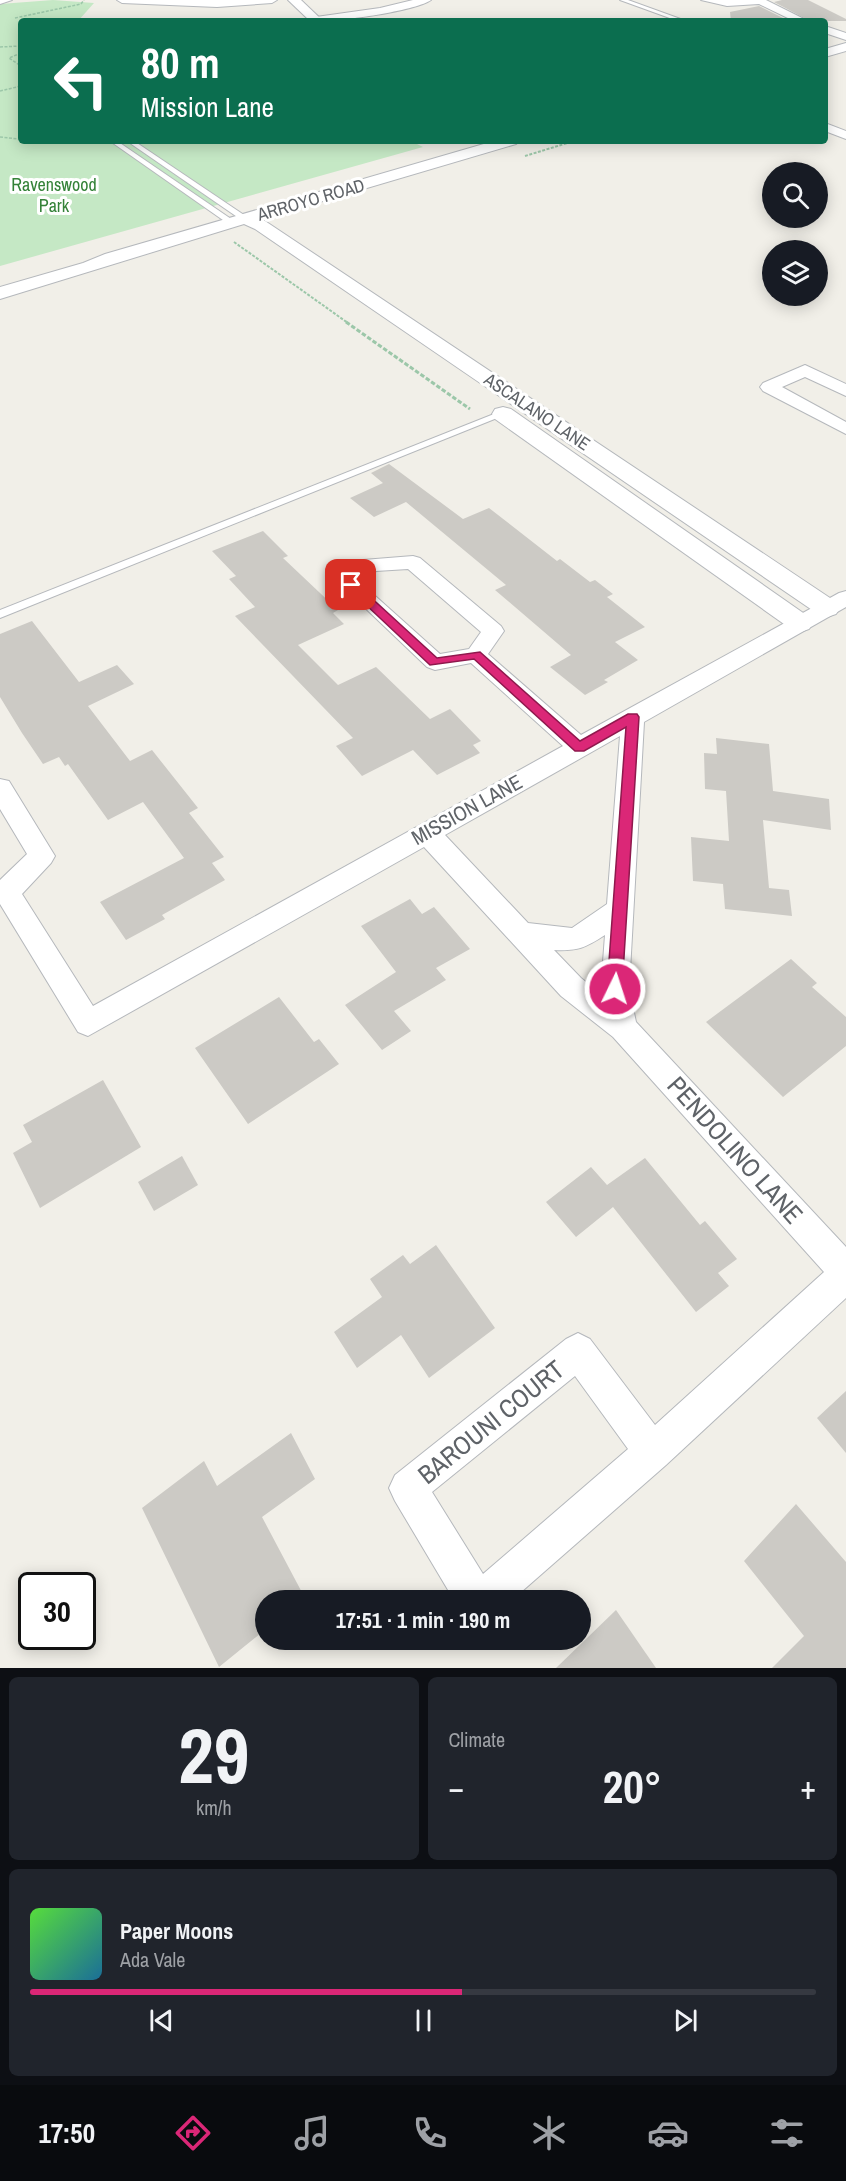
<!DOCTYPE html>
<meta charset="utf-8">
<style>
:root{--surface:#171b24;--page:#20242c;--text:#f1f3f6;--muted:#9ea1a6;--line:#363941;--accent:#db2777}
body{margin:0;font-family:"Archivo Narrow",sans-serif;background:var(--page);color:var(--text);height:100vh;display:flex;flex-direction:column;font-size:22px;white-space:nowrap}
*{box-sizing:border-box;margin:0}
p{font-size:20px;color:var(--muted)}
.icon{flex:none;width:33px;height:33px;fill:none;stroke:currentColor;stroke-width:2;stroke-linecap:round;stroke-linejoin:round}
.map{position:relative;height:1668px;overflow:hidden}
.details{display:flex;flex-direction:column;gap:9px;padding:9px;background:#0d0f14;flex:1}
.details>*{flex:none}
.top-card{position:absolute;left:18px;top:18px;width:810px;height:126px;border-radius:6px;box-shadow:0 3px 15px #0003;background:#0b6e4f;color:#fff;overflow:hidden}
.buttons{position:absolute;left:762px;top:162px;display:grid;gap:12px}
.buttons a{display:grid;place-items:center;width:66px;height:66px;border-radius:50%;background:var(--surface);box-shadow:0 3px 15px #0003;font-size:30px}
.speed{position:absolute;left:18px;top:1572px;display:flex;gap:12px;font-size:30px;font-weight:700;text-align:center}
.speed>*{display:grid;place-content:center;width:78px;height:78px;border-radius:50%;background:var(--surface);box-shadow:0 3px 15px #0003;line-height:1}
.speed .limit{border:3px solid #111;border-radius:9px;background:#fff;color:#111}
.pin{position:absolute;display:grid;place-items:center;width:51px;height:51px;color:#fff;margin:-26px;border-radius:12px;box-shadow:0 3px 9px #0006}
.me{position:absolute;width:66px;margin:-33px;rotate:4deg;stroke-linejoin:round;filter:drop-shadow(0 0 4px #0008)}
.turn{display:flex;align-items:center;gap:21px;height:126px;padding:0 24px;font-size:27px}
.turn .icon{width:78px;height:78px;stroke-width:2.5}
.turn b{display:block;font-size:42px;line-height:51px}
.big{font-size:45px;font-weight:800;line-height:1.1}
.details .widget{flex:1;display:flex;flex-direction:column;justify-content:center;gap:9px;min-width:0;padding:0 21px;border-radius:9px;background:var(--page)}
.details .dial{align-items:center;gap:0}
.dial b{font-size:78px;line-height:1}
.song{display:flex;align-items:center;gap:18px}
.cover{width:72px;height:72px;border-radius:9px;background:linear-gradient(135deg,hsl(110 70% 55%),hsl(200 70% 35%))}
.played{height:6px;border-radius:3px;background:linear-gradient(90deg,var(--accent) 55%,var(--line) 55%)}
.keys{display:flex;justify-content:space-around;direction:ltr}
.heat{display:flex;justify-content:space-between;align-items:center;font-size:33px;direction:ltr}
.details .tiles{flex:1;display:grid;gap:9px;grid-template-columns:1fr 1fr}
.widget:last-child{grid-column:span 2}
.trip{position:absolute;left:255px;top:1590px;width:336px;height:60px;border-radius:30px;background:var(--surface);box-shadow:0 3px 15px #0003;font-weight:800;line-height:60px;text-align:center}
.menu{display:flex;height:96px;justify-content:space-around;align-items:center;background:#090b0e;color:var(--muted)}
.menu .icon{width:42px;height:42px}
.menu .current{color:var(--accent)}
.menu b{font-size:27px;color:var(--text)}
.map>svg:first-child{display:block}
.green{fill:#c5e8c5}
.building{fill:#cccac5}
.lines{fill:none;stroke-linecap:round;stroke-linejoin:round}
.service-casing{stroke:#b5b8bc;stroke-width:2}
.minor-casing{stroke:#b5b8bc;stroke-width:2}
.tertiary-casing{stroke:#b5b8bc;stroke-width:2}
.path-far2{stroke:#9cc7a9;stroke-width:1.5;stroke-dasharray:3 1.5;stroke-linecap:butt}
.path-far1{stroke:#9cc7a9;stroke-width:2;stroke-dasharray:3 1.5;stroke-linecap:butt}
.path{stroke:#9cc7a9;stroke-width:3;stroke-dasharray:4.5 2;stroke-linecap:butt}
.service{fill:#fff;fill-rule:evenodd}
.minor{fill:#fff;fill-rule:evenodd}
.tertiary{fill:#fff;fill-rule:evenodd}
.route{fill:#db2777;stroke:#8e194d;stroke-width:1.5}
.labels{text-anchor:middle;stroke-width:6;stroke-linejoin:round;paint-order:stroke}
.far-park-label{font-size:18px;fill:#348238;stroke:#fff}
.far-street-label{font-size:18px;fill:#5f6368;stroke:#fff}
.street-label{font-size:21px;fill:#5f6368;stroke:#fff}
.near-street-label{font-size:26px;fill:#5f6368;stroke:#fff}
</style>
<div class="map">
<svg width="846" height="1668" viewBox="0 0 846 1668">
<rect width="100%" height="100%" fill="#f1efe8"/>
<polygon class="green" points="53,0 94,3 78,21 21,21 21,141 411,141 423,147 0,266 0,4"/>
<g class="building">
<polygon points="782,0 808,0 846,19 846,21 810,21 774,2"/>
<polygon points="759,6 789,21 731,21 730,12"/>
<polygon points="389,464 463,519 489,508 557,561 560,559 590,582 595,580 613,594 607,597 645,627 615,642 638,660 604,680 608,682 585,695 550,667 571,655 495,590 506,585 406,502 374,517 350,498 383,483 371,473"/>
<polygon points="263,531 288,556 283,558 338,610 333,613 344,624 298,645 338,685 376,667 430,719 450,709 481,741 473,745 480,753 437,775 413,750 362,776 336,746 353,738 235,616 255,607 229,579 236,576 212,551"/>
<polygon points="32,621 79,682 117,665 134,684 88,706 130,761 152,750 198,808 189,813 224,857 212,863 225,880 162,915 165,919 126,940 100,902 184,858 143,802 108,820 68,764 65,766 59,757 43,764 22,733 0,697 0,634"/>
<polygon points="716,738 769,744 773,791 829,799 831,830 763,820 769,888 789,890 792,916 725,909 723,884 693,881 691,837 729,841 726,791 705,789 704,753 717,754"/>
<polygon points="410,899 422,914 434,907 470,949 436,968 446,980 394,1011 411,1031 382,1050 345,1005 396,972 361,926"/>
<polygon points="791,959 817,983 812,987 846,1017 846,1046 783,1097 706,1022"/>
<polygon points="279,997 314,1042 319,1039 339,1064 248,1124 195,1048"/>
<polygon points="103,1080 141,1147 40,1208 13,1153 32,1142 23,1125"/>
<polygon points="182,1156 198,1185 154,1211 138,1182"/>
<polygon points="645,1158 700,1225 705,1221 737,1259 718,1273 729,1286 696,1312 613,1207 576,1237 546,1202 591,1167 607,1185"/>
<polygon points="436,1245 495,1328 429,1378 401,1335 357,1368 334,1332 382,1297 370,1279 403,1255 410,1264"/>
<polygon points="846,1391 846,1453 817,1418"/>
<polygon points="291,1433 315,1479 262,1517 306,1600 266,1600 266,1629 219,1667 142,1508 204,1461 217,1486"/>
<polygon points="796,1504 846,1562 846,1668 772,1668 804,1636 744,1561"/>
<polygon points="616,1610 656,1668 556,1668"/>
</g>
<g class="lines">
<g class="service-casing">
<g id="service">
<polygon points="620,0 628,0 686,21 678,21"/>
<polygon points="110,141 117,141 237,223 230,225"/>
<polygon points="127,141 134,141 250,219 243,221"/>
<polygon points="499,412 507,414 0,618 0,610"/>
</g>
</g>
<g class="minor-casing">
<g id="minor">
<polygon points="0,0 12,0 0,4"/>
<polygon points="117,0 277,0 272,3 217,7 122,3"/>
<path d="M 413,0 L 431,0 C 416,11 329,24 311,20 L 316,17 L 380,8 Z"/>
<polygon points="701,0 766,0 808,21 794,21 759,4 727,6"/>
<polygon points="825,26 846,33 846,40 825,33"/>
<polygon points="825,123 846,131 846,139 825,131"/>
<polygon points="805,365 846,384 846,396 805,377 782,387 846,422 846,434 763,391 760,387 763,383"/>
<path d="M 413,556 L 420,558 L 501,626 L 504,631 L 488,654 L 581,735 L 839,593 L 846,591 L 846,607 L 644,722 L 629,989 L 636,1022 L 846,1247 L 846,1298 L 666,1465 L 512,1600 L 454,1600 L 395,1501 L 389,1488 L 395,1475 L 566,1339 L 578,1333 L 590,1339 L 655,1425 L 824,1272 L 613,1037 L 561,996 L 424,847 L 88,1036 L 78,1032 L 0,904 L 0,880 L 27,854 L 0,809 L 0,779 L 9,781 L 55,856 L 51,863 L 22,894 L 93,1006 L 563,746 L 471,663 L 435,670 L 427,667 L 341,585 L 363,560 ZM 408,569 L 481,632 L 469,649 L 440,654 L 363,585 L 376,571 ZM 620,736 L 607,904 L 572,928 L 528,923 L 445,835 ZM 605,935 L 601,989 L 602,995 L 581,978 L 554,950 C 578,951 585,948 605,935 ZM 575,1376 L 628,1449 L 483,1574 L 432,1492 Z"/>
</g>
</g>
<g class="tertiary-casing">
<g id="tertiary">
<polygon points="288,0 301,0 323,21 310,21"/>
<polygon points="846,43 846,51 825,57 825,49"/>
<polygon points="494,141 519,141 516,144 262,219 836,602 840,608 836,614 827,617 818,614 255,229 244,224 0,299 0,287 83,263 105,254"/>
<polygon points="503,407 511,409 809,617 813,623 809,629 800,632 791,629 495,419 492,414 495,409"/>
</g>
</g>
<g class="path-far2">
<polyline points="15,18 81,4 84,0"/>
<polyline points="0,47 21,46"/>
<polyline points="21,53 9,58 21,66"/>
<polyline points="0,91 21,86"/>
<polyline points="0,137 19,139"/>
<polyline points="569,143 576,141"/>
</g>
<g class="path-far1">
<polyline points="525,156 574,141"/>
<polyline points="234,242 348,323"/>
</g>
<polyline class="path" points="346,322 470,409"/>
<use href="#service" class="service"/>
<use href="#minor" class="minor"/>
<use href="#tertiary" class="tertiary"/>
</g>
<polygon class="route" points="351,582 355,583 437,658 480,652 580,741 628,714 637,714 639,717 622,989 620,994 615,996 609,994 607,989 626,727 584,751 575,751 474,659 430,665 348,588 348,583"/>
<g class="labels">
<g class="far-park-label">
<text x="54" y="191">Ravenswood<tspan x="54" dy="21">Park</tspan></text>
</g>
<g class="far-street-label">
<text transform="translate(311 200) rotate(-16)" y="6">ARROYO ROAD</text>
<text transform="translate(537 412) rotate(34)" y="6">ASCALANO LANE</text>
</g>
<g class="street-label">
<text transform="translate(467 810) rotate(-29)" y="7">MISSION LANE</text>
</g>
<g class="near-street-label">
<text transform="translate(735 1150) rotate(48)" y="9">PENDOLINO LANE</text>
<text transform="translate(491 1422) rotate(-39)" y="9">BAROUNI COURT</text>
</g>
</g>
</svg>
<div class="buttons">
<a><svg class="icon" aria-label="search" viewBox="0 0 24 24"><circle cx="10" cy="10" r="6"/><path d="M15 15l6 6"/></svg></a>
<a><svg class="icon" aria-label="layers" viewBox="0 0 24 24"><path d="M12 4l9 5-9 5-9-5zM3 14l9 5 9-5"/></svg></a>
</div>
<div class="speed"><div class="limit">30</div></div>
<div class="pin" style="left:351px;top:585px;background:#d93025"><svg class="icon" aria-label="arrive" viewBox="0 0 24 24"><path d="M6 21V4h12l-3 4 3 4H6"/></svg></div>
<svg class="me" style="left:615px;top:989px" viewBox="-20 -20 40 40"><circle r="17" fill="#db2777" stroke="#fff" stroke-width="3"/><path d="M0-11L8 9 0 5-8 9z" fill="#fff"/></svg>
<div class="trip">17:51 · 1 min · 190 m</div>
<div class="top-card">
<div class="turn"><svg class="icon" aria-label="left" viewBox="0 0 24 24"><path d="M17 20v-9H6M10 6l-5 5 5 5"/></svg><div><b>80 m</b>Mission Lane</div></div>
</div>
</div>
<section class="details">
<div class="tiles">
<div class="widget dial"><b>29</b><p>km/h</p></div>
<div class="widget"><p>Climate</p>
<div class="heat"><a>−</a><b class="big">20°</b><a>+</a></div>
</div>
<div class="widget">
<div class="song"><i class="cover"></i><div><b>Paper Moons</b><p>Ada Vale</p></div></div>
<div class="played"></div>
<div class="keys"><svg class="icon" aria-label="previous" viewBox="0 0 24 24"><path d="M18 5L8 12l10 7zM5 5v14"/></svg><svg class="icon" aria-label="pause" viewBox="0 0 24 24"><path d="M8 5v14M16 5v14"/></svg><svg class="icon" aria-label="next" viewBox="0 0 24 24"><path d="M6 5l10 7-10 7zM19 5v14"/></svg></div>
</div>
</div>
</section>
<nav class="menu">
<b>17:50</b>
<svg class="icon current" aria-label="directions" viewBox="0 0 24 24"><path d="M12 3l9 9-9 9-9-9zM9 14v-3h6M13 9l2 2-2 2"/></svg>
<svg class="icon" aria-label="music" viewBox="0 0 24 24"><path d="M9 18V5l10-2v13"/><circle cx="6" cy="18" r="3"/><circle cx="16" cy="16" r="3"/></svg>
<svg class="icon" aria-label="phone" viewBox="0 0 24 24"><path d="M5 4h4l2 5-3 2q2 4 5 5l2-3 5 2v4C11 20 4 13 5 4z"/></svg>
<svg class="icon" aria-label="climate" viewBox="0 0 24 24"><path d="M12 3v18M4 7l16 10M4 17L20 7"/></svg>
<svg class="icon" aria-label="car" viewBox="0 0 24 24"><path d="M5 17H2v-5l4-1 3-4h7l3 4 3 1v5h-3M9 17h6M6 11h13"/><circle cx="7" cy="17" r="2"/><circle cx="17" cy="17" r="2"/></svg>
<svg class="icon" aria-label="filters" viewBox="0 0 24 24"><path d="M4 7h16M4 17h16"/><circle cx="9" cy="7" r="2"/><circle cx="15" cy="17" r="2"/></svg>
</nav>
